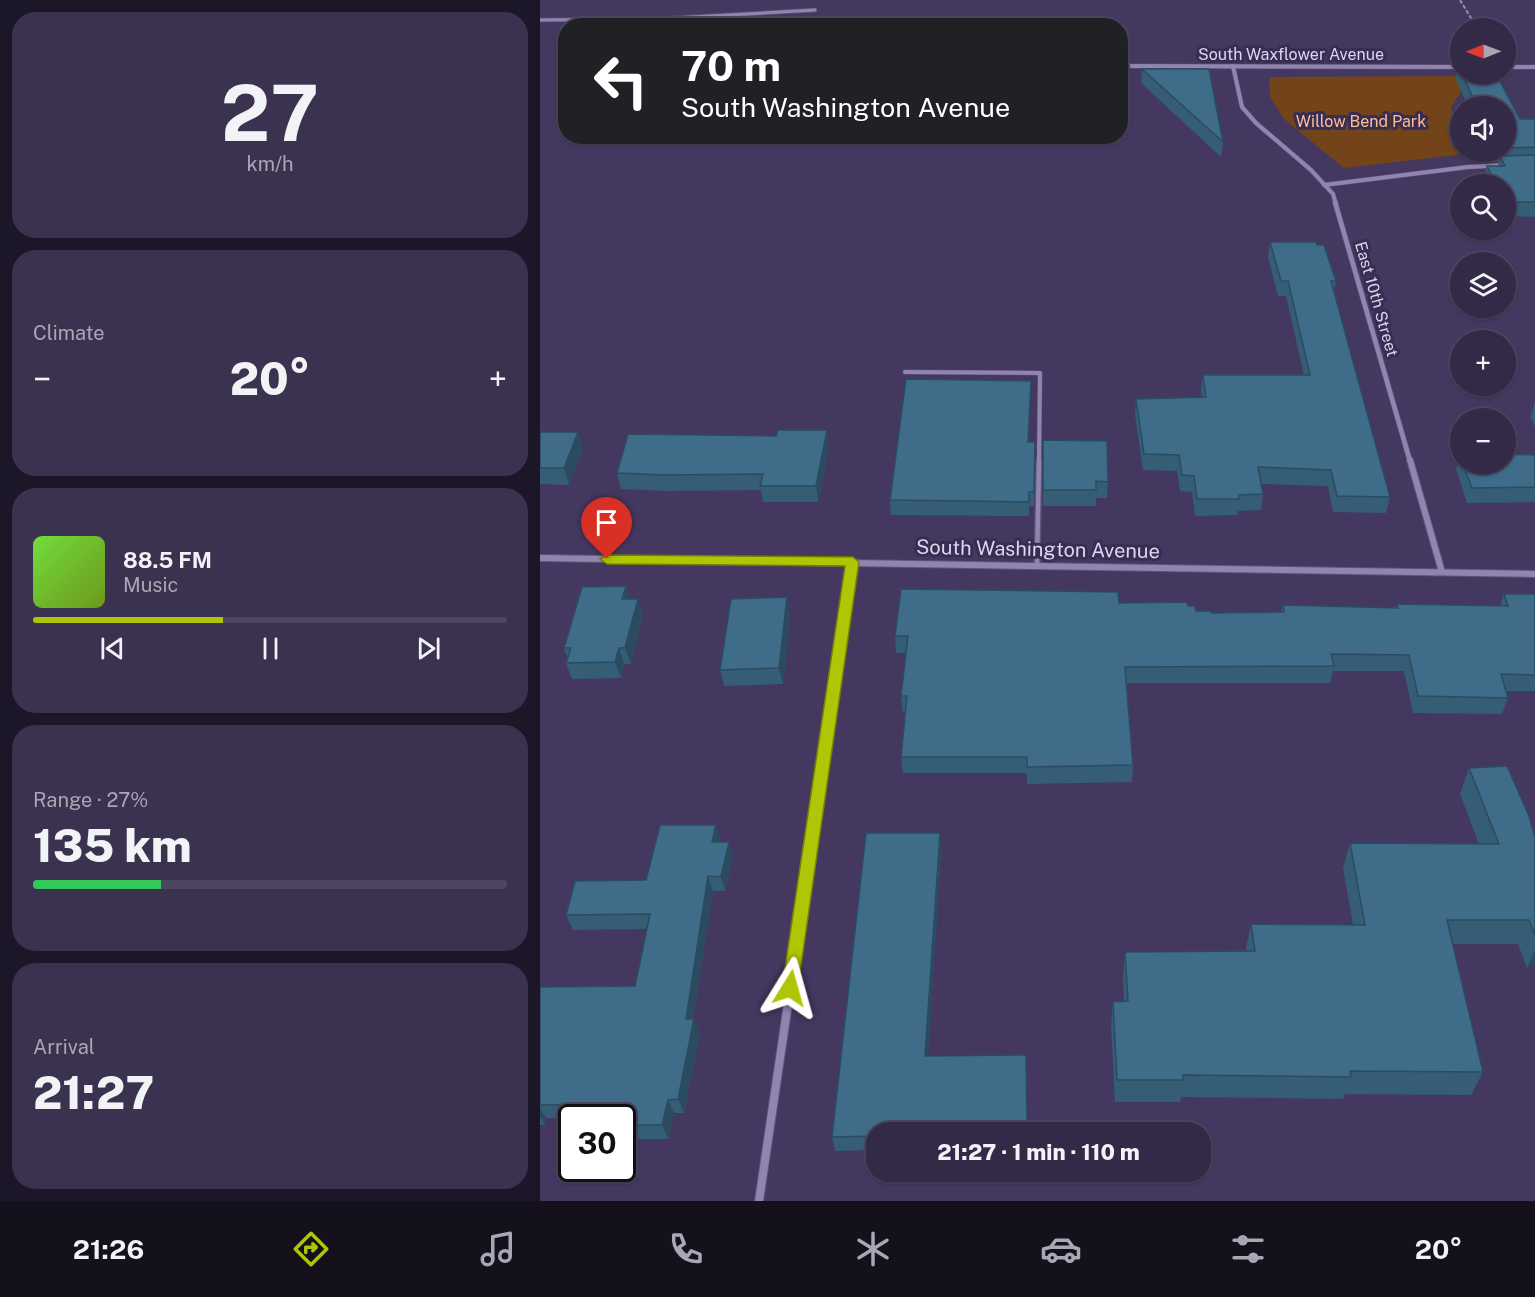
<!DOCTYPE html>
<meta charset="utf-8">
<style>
:root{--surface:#332a48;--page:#3b324f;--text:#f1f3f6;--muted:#a9a7b4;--line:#4e4660;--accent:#afc505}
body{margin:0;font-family:"Public Sans",sans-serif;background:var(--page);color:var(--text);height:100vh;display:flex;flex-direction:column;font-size:22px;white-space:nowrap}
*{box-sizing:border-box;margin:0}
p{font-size:20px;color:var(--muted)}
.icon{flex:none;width:33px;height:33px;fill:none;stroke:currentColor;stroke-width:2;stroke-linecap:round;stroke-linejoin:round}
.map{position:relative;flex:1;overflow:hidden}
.details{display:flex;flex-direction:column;gap:12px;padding:12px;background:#1c1728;width:540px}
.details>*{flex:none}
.banner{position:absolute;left:18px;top:18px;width:570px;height:126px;border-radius:24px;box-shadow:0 2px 4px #0004,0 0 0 2px var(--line);background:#202124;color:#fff;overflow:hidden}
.needle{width:39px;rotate:269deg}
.buttons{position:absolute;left:910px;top:18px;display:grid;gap:12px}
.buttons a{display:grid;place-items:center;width:66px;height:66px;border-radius:50%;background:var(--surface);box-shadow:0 2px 4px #0004,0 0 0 2px var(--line);font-size:30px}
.speed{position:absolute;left:18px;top:1104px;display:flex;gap:12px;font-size:30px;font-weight:700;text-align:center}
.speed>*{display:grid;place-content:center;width:78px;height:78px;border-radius:50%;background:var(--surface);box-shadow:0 2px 4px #0004,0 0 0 2px var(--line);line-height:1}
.speed .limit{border:3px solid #111;border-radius:9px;background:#fff;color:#111}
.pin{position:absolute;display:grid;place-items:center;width:51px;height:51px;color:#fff;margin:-62px -26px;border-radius:50% 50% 50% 0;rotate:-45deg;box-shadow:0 0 6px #0007}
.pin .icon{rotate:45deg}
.me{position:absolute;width:66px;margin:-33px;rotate:8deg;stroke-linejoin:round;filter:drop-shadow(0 0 4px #0008)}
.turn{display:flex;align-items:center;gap:21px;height:126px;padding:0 24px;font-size:27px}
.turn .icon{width:78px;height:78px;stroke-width:2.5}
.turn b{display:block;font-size:42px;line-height:51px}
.big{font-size:45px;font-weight:800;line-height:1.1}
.details .tile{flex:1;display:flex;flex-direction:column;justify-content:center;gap:9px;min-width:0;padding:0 21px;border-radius:24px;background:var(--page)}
.details .dial{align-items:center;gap:0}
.dial b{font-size:78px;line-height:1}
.song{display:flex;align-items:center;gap:18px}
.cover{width:72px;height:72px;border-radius:9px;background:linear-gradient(135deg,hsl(100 70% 55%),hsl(80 70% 35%))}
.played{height:6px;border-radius:3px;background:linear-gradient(90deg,var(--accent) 40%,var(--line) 40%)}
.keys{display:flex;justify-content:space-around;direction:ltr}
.heat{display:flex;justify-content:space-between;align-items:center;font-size:33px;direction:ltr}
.charge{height:9px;border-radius:4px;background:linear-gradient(90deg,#34c759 27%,var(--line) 0)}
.trip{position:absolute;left:326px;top:1122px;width:345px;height:60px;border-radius:24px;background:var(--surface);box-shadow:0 2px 4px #0004,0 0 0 2px var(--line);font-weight:800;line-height:60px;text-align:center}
.dock{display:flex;height:96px;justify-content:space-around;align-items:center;background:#14111d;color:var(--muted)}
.dock .icon{width:42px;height:42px}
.dock .selected{color:var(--accent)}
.dock b{font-size:27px;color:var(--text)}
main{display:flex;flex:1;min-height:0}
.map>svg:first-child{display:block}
.green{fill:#73431a}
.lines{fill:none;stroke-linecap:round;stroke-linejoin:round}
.lane-far2-casing{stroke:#605577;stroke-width:4.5}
.lane-far1-casing{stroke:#605577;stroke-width:5}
.lane-casing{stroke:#605577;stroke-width:7}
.street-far3-casing{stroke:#605577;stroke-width:5}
.street-far2-casing{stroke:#605577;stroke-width:6}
.street-far1-casing{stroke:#605577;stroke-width:8}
.street-casing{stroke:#605577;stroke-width:10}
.path{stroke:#958bab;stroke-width:2;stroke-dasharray:4 2;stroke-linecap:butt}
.lane-far2{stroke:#9184b1;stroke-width:3}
.lane-far1{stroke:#9184b1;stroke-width:4}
.lane{stroke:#9184b1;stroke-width:4.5}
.street-far3{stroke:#9184b1;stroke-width:4}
.street-far2{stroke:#9184b1;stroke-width:4.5}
.street-far1{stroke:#9184b1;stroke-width:6}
.street{stroke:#9184b1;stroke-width:8}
.wall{fill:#355d76}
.shaded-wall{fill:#2b4c60}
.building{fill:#3e6c89;stroke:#2b4c60;stroke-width:1.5}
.route{fill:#afc505;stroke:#728003;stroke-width:1.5}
.labels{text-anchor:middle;stroke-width:6;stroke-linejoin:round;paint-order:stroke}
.far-street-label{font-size:16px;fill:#ddd6ef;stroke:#3a2d54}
.far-park-label{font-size:16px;fill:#fabf93;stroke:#3a2d54}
.street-label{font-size:20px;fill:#ddd6ef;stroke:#3a2d54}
</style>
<main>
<section class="details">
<div class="tile dial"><b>27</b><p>km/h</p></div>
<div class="tile"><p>Climate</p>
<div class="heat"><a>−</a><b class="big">20°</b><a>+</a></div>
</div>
<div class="tile">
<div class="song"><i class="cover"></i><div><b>88.5 FM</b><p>Music</p></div></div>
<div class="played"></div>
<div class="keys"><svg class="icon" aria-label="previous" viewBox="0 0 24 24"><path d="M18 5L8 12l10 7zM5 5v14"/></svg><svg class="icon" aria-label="pause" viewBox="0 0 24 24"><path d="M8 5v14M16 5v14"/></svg><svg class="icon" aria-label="next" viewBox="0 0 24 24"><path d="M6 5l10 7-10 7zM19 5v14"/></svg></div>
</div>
<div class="tile"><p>Range · 27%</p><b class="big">135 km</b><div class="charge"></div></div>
<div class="tile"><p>Arrival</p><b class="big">21:27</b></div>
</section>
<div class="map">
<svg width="995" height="1201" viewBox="0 0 995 1201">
<rect width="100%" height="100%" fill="#443860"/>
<path class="green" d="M 917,76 L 924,87 L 911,107 C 915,123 921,135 921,152 L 934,153 L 804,168 L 744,119 L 730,97 L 729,77 Z"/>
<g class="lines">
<g class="lane-far2-casing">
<polyline id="lane-far2" points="0,20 116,19 275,10"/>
</g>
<g class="lane-far1-casing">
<polyline id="lane-far1" points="365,372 500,373 499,461"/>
</g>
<g class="lane-casing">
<polyline id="lane" points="497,565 499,460"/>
</g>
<g class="street-far3-casing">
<g id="street-far3">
<polyline points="580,66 921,67"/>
<polyline points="693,66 702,107 716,123 771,170 793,194 796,204"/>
<polyline points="966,67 995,67"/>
<polyline points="784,185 928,167 965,165"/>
</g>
</g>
<g class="street-far2-casing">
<polyline id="street-far2" points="795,202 870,461"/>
</g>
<g class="street-far1-casing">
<g id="street-far1">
<polyline points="870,460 902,572"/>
<polyline points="0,558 995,574"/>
<polyline points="280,788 313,562"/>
</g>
</g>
<g class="street-casing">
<polyline id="street" points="219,1201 280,786"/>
</g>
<polyline class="path" points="920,0 937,28"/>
<use href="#lane-far2" class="lane-far2"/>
<use href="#lane-far1" class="lane-far1"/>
<use href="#lane" class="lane"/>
<use href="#street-far3" class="street-far3"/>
<use href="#street-far2" class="street-far2"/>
<use href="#street-far1" class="street-far1"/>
<use href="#street" class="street"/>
</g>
<g class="wall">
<polygon points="921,62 921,74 956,74 980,119 995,119 995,217 966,216 966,184 945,184 943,180 947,166 958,166 959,162 953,162 948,152 966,152 966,106 928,106 915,77 918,64"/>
<polygon points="602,69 683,142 681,157 601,83"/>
<polygon points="730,242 777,245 796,281 794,291 850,497 846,513 793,512 788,486 721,484 723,494 721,510 698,511 697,515 655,516 652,492 640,491 637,471 603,470 595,415 596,399 662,397 661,390 663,375 764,375 746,296 738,296 728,257"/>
<polygon points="491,381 489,442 495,442 494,506 489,506 489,516 351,515 350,500"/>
<polygon points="995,402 995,427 990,417"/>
<polygon points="0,432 43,449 29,485 0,484"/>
<polygon points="503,440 568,482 567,498 556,498 556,506 503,506"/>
<polygon points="289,447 278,502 223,502 221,490 128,491 81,489 77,473"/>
<polygon points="920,454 921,454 921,464 995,455 995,502 927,503 916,469"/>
<polygon points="964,594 995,594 995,691 966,691 968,698 962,714 873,713 864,671 793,671 790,683 586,683 593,765 592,782 487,784 487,773 363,773 361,757 365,712 363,712 361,696 366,653 356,653 355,636 579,603 648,606 656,611 671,613 741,612 743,605 856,608 857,604 960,606"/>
<polygon points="89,599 103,615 91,664 84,664 81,678 32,679 26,663 28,659 24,648"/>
<polygon points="250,613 243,684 184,686 180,670"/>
<polygon points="929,768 995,838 995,965 987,968 978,944 913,944 943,1072 931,1095 805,1094 803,1099 641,1097 640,1102 575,1102 571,1025 573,1002 584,1001 583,976 585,952 707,951 706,948 711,924 813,925 803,868 810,843 939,844 920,794"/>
<polygon points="400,833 401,849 388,1056 486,1055 487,1132 336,1132 336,1150 295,1151 292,1137"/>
<polygon points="180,840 180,842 189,842 193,857 185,891 173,891 153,1019 160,1033 144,1113 134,1113 128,1139 82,1139 82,1118 6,1118 5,1125 0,1125 0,987 95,986 107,929 33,930 26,915 106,880"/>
</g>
<g class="shaded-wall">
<polygon points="491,381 491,395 488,456 488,442"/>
<polygon points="287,430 289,447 278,502 276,486"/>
<polygon points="38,432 43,449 29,485 24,468"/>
<polygon points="86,586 90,603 82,599"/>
<polygon points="247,597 250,613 243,684 239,668"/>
<polygon points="98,599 103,615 91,664 85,648"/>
<polygon points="79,648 84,664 81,678 75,662"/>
<polygon points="176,825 180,840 176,857 172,842"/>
<polygon points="400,833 401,849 387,1071 385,1056"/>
<polygon points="189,842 193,857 185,891 181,877"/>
<polygon points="168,876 173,891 151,1033 146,1019"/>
<polygon points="995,951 995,965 987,968"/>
<polygon points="154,1019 160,1033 144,1113 138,1099"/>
<polygon points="128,1100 134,1113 128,1139 122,1125"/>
<polygon points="0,1108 6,1118 5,1125 0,1117"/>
</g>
<g class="building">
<polygon points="283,16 295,26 243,26"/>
<polygon points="921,62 921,71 918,64"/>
<polygon points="602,69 669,69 683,142"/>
<polygon points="922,74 956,74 980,119 995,119 995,147 966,148 966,106 937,106"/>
<polygon points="995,155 995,202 967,202 966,184 956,184 947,166 965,166 960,156"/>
<polygon points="730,242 776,242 777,245 784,245 796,281 791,281 850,497 797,496 791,470 718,467 723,494 699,495 699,499 657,499 654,476 642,475 639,455 604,454 596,399 666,397 663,375 770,375 748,281 741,281"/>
<polygon points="366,379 491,381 488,442 495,442 494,492 489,492 489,502 350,500"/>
<polygon points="238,430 287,430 276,486 220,486 223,474 124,475 77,473 88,434 236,436"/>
<polygon points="0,432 38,432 24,468 0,468"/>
<polygon points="503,440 567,441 568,482 556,481 556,490 503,490"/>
<polygon points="966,454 995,455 995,487 932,488 923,464 966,464"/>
<polygon points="86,586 82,599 98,599 85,648 79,648 75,662 26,663 31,648 24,648 42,587"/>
<polygon points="361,589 578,592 579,603 647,602 648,606 655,606 656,611 671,611 671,613 744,612 743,605 858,608 857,604 968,606 964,594 995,594 995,675 961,674 968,698 878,696 869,655 791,654 794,666 585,667 593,765 487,767 487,757 361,757 367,696 361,696 368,636 355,636"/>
<polygon points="247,597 239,668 180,670 191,599"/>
<polygon points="967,766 989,816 995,838 995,935 989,920 907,920 943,1072 810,1071 811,1077 643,1075 643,1080 577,1080 573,1002 588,1001 585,952 715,951 711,924 825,925 810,843 959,844 929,768"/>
<polygon points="120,825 176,825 172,842 189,842 181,877 168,876 146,1019 154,1019 138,1099 128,1100 122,1125 82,1125 82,1118 68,1118 71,1104 0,1105 0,987 95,986 110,914 26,915 35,881 106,880"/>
<polygon points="326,833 400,833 385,1056 486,1055 487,1123 462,1123 462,1132 336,1132 336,1136 292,1137"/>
</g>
<polygon class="route" points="67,555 313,557 319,562 257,994 250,996 244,994 242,988 305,566 67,564 60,559"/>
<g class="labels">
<g class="far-street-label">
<text x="751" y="60">South Waxflower Avenue</text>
<text transform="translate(837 299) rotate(74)" y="6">East 10th Street</text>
</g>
<g class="far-park-label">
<text x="821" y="127">Willow Bend Park</text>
</g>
<g class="street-label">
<text transform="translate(498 549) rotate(1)" y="7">South Washington Avenue</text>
</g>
</g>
</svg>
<div class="buttons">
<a><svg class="needle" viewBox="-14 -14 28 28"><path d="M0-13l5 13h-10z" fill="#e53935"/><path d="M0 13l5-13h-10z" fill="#a9a7b4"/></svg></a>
<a><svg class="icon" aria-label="sound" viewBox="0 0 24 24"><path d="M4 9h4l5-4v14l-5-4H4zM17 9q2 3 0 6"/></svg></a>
<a><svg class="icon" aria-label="search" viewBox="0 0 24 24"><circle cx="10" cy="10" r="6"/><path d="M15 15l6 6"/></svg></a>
<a><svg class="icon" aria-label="layers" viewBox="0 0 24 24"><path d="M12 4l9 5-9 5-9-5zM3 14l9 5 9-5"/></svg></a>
<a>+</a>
<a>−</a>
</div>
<div class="speed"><div class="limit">30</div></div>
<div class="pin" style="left:67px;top:559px;background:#d93025"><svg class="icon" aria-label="arrive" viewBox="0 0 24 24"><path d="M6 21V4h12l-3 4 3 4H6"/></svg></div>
<svg class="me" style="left:250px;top:988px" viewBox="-20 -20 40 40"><path d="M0-17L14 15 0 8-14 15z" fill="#afc505" stroke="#fff" stroke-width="4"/></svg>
<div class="trip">21:27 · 1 min · 110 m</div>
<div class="banner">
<div class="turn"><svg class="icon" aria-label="left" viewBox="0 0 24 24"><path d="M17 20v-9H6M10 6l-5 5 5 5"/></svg><div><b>70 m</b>South Washington Avenue</div></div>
</div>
</div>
</main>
<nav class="dock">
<b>21:26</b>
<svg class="icon selected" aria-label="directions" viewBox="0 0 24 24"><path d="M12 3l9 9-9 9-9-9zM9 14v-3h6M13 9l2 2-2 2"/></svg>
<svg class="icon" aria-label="music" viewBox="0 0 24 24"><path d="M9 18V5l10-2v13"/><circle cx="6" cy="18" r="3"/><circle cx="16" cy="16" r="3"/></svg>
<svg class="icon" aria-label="phone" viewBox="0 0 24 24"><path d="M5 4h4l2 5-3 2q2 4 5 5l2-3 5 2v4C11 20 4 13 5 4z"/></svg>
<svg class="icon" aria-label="climate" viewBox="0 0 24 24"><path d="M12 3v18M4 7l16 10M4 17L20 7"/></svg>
<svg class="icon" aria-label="car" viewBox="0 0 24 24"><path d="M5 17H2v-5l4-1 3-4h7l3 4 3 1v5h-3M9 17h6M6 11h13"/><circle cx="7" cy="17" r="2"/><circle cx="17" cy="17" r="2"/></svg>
<svg class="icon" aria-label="filters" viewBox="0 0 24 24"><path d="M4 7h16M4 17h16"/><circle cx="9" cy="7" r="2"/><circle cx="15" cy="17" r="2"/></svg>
<b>20°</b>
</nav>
